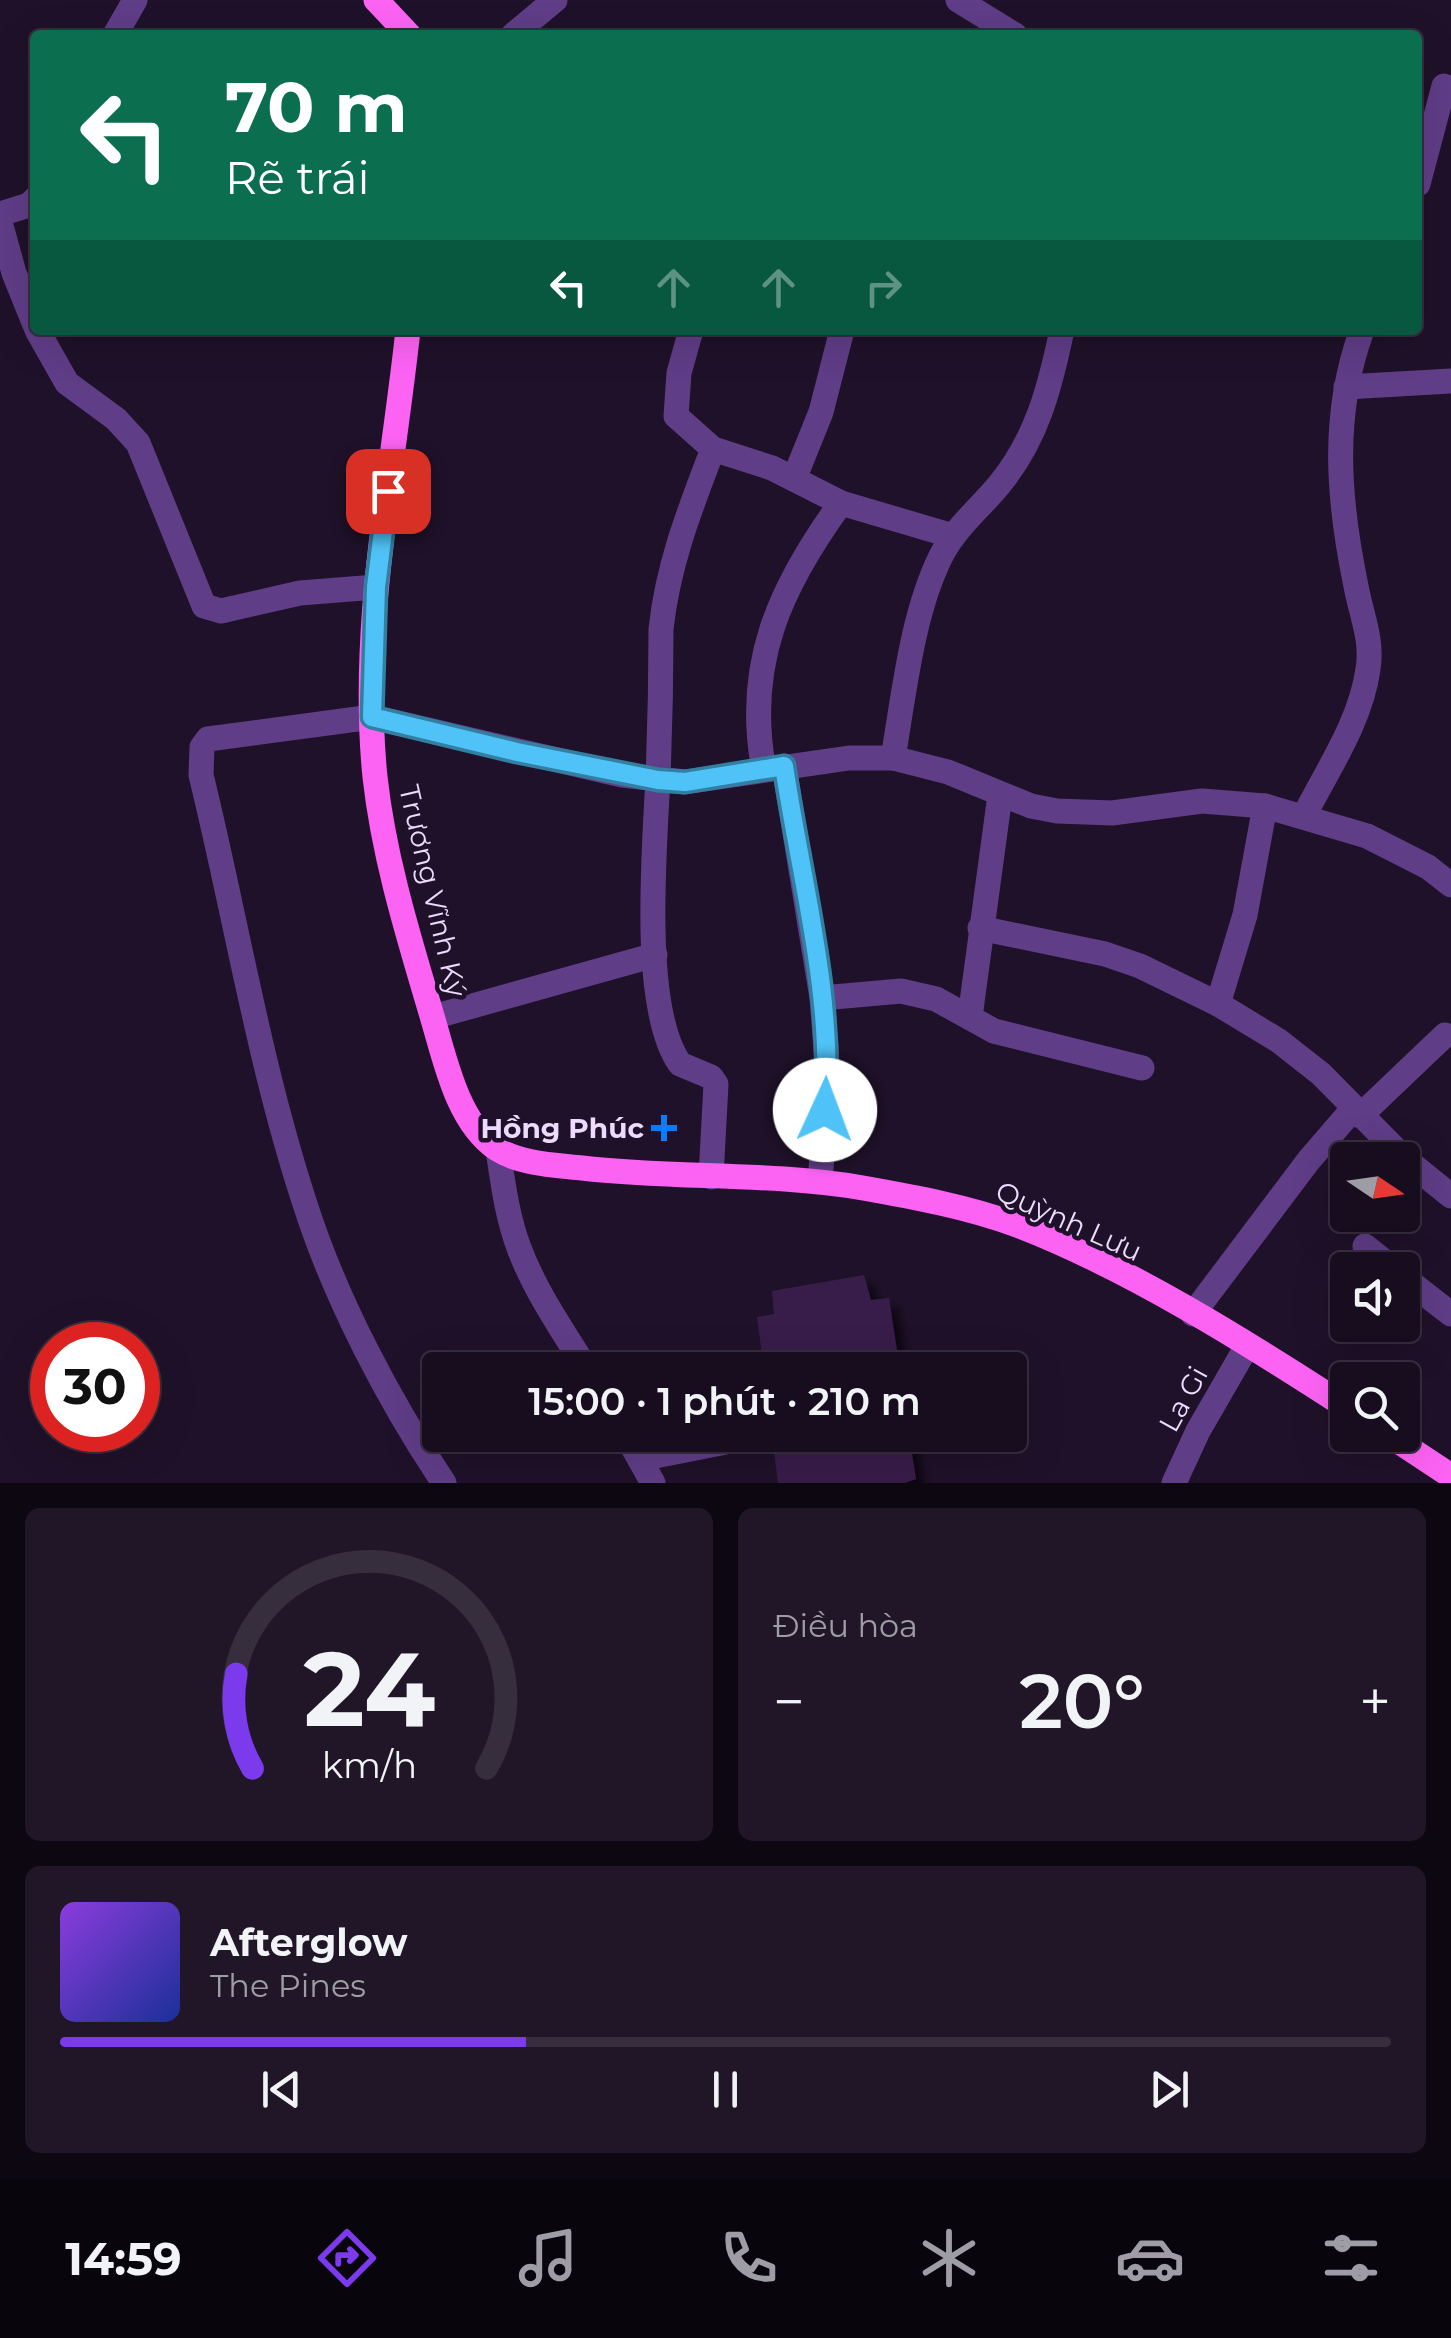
<!DOCTYPE html>
<html lang="vi">
<meta charset="utf-8">
<style>
:root{--surface:#170d1f;--page:#201628;--text:#f1f3f6;--muted:#9e9ca4;--line:#362d3d;--accent:#7c3aed}
body{margin:0;font-family:Montserrat,sans-serif;background:var(--page);color:var(--text);height:100vh;display:flex;flex-direction:column;font-size:38px;white-space:nowrap}
*{box-sizing:border-box;margin:0}
p{font-size:32px;color:var(--muted)}
.icon{flex:none;width:55px;height:55px;fill:none;stroke:currentColor;stroke-width:2;stroke-linecap:round;stroke-linejoin:round}
.map{position:relative;height:1483px;overflow:hidden}
.side{display:flex;flex-direction:column;gap:25px;padding:25px;background:#0d0711;flex:1}
.side>*{flex:none}
.banner{position:absolute;left:30px;top:30px;width:1392px;height:305px;border-radius:10px;box-shadow:0 10px 40px #0002,0 0 0 2px var(--line);background:#0b6e4f;color:#fff;overflow:hidden}
.needle{width:65px;rotate:103deg}
.fabs{position:absolute;left:1330px;top:1142px;display:grid;gap:20px}
.fabs a{display:grid;place-items:center;width:90px;height:90px;border-radius:10px;background:var(--surface);box-shadow:0 10px 40px #0002,0 0 0 2px var(--line);font-size:50px}
.speed{position:absolute;left:30px;top:1322px;display:flex;gap:20px;font-size:50px;font-weight:700;text-align:center}
.speed>*{display:grid;place-content:center;width:130px;height:130px;border-radius:50%;background:var(--surface);box-shadow:0 10px 40px #0002,0 0 0 2px var(--line);line-height:1}
.speed .limit{border:15px solid #d22;background:#fff;color:#111}
.pin{position:absolute;display:grid;place-items:center;width:85px;height:85px;color:#fff;margin:-42px;border-radius:20px;box-shadow:0 5px 15px #0006}
.me{position:absolute;width:110px;margin:-55px;rotate:2deg;stroke-linejoin:round;filter:drop-shadow(0 0 8px #0008)}
.turn{display:flex;align-items:center;gap:35px;height:210px;padding:0 30px;font-size:45px}
.turn .icon{width:130px;height:130px;stroke-width:2.5}
.turn b{display:block;font-size:70px;line-height:85px}
.lanes{display:flex;align-items:center;height:95px;padding:0 30px;background:#0003;justify-content:center;gap:50px;direction:ltr}
.lanes .off{opacity:.35}
.big{font-size:75px;font-weight:600;line-height:1.1}
.side .card{flex:1;display:flex;flex-direction:column;justify-content:center;gap:15px;min-width:0;padding:0 35px;border-radius:15px;background:var(--page)}
.side .dial{align-items:center;gap:0}
.dial svg{height:260px;overflow:visible;fill:none;stroke:var(--line);stroke-width:7;stroke-linecap:round;text-anchor:middle}
.dial text{fill:var(--text);stroke:none}
.song{display:flex;align-items:center;gap:30px}
.cover{width:120px;height:120px;border-radius:15px;background:linear-gradient(135deg,hsl(270 70% 55%),hsl(230 70% 35%))}
.played{height:10px;border-radius:5px;background:linear-gradient(90deg,var(--accent) 35%,var(--line) 35%)}
.keys{display:flex;justify-content:space-around;direction:ltr}
.heat{display:flex;justify-content:space-between;align-items:center;font-size:55px;direction:ltr}
.side .tiles{flex:1;display:grid;gap:25px;grid-template-columns:1fr 1fr}
.card:last-child{grid-column:span 2}
.trip{position:absolute;left:422px;top:1352px;width:605px;height:100px;border-radius:10px;background:var(--surface);box-shadow:0 10px 40px #0002,0 0 0 2px var(--line);font-weight:600;line-height:100px;text-align:center}
.tab-bar{display:flex;height:160px;justify-content:space-around;align-items:center;background:#09050c;color:var(--muted)}
.tab-bar .icon{width:70px;height:70px}
.tab-bar .selected{color:var(--accent)}
.tab-bar b{font-size:45px;color:var(--text)}
.map>svg:first-child{display:block}
.building{fill:#391d4a;filter:url(#shadow)}
.lines{fill:none;stroke-linecap:round;stroke-linejoin:round}
.minor{stroke:#603d87;stroke-width:25}
.major{stroke:#fc63f3;stroke-width:25}
.route-casing{stroke:#337fa1;stroke-width:25}
.route{stroke:#4fc3f7;stroke-width:18}
.poi-dot{fill:#0a7bfa;stroke:#1f1129;stroke-width:4}
.labels{text-anchor:middle;stroke-width:9;stroke-linejoin:round;paint-order:stroke}
.street-label{font-size:28px;fill:#eedafe;stroke:#1f1129}
.poi-label{font-size:28px;font-weight:bold;fill:#eedafe;stroke:#1f1129;text-anchor:end}
</style>
<div class="map">
<svg width="1451" height="1483" viewBox="0 0 1451 1483">
<defs>
<filter id="shadow"><feDropShadow dx="9" dy="9" stdDeviation="5" flood-color="#0009"/></filter>
</defs>
<rect width="100%" height="100%" fill="#1f1129"/>
<g class="building">
<polygon points="864,1275 871,1300 889,1298 900,1370 764,1370 757,1317 774,1314 772,1291"/>
<polygon points="772,1435 909,1435 916,1479 905,1483 778,1483"/>
</g>
<g class="lines">
<g class="minor">
<polyline points="958,0 1015,35"/>
<polyline points="115,35 135,0"/>
<polyline points="513,35 555,0"/>
<polyline points="1418,184 1444,86"/>
<polyline points="0,214 29,205 35,199"/>
<polyline points="0,222 14,273 35,325"/>
<polyline points="37,330 67,383 116,419 138,443 204,606 221,611 300,593 376,587"/>
<path d="M 691,330 L 679,373 L 676,416 L 713,449 C 690,509 668,564 661,629 C 661,678 660,727 658,776 C 655,845 640,1008 680,1064 L 711,1077 L 716,1084 L 711,1177"/>
<polyline points="1346,387 1451,381"/>
<polyline points="713,449 772,468 841,503 953,536"/>
<polyline points="794,479 821,412 842,330"/>
<path d="M 893,758 C 904,694 912,614 941,556 C 955,528 979,509 999,485 C 1037,439 1050,387 1062,330"/>
<polyline points="784,766 822,998 828,1075 820,1182"/>
<path d="M 764,770 C 744,664 780,587 841,503"/>
<path d="M 1304,816 C 1328,769 1361,721 1368,669 C 1373,640 1361,614 1356,586 C 1338,499 1331,415 1362,330"/>
<polyline points="980,928 1105,954 1140,966 1218,1004 1279,1041 1321,1074 1404,1158 1451,1196"/>
<polyline points="822,998 901,991 936,999 994,1031 1142,1068"/>
<polyline points="1218,1004 1245,915 1265,806"/>
<polyline points="433,1017 655,955"/>
<polyline points="970,1017 1000,795"/>
<polyline points="1360,1116 1445,1035"/>
<path d="M 498,1150 C 503,1183 507,1216 519,1248 C 535,1291 563,1331 587,1370"/>
<polyline points="1365,1246 1395,1270"/>
<polyline points="1402,1276 1451,1314"/>
<polyline points="1193,1314 1309,1160 1353,1109"/>
<polyline points="626,1435 653,1483"/>
<polyline points="640,1459 761,1435"/>
<path d="M 444,1483 C 389,1401 335,1298 305,1204 C 259,1064 236,918 201,775 L 202,747 L 208,739 L 372,717 L 622,775 L 685,782 L 849,758 L 893,758 L 948,772 L 1031,806 L 1057,811 L 1112,813 L 1202,801 L 1265,806 L 1367,836 L 1428,867 L 1451,885"/>
<polyline points="1174,1483 1198,1431 1247,1346"/>
</g>
<g class="major">
<polyline points="376,0 409,35"/>
<path d="M 408,330 C 392,478 360,628 375,777 C 384,859 409,938 432,1016 C 445,1059 457,1122 497,1149 C 520,1164 555,1165 582,1168 C 675,1179 771,1172 863,1188 C 914,1197 968,1207 1017,1225 C 1127,1267 1248,1343 1348,1408"/>
<polyline points="1389,1435 1451,1476"/>
</g>
</g>
<g class="lines">
<g class="route-casing">
<path id="route" d="M 388,491 L 376,587 L 372,717 L 517,752 L 658,780 L 685,782 L 784,766 C 801,880 834,996 825,1110"/>
</g>
<use href="#route" class="route"/>
</g>
<path class="poi-dot" d="M659 1113h10v10h10v10h-10v10h-10v-10h-10v-10h10z"/>
<g class="labels">
<g class="street-label">
<text transform="translate(433 891) rotate(77)" y="10">Trương Vĩnh Ký</text>
<text transform="translate(1069 1221) rotate(24)" y="10">Quỳnh Lưu</text>
<text transform="translate(1183 1399) rotate(-61)" y="10">La Gi</text>
</g>
<g class="poi-label">
<text x="644" y="1138">Hồng Phúc</text>
</g>
</g>
</svg>
<div class="fabs">
<a><svg class="needle" viewBox="-14 -14 28 28"><path d="M0-13l5 13h-10z" fill="#e53935"/><path d="M0 13l5-13h-10z" fill="#9e9ca4"/></svg></a>
<a><svg class="icon" aria-label="sound" viewBox="0 0 24 24"><path d="M4 9h4l5-4v14l-5-4H4zM17 9q2 3 0 6"/></svg></a>
<a><svg class="icon" aria-label="search" viewBox="0 0 24 24"><circle cx="10" cy="10" r="6"/><path d="M15 15l6 6"/></svg></a>
</div>
<div class="speed"><div class="limit">30</div></div>
<div class="pin" style="left:388px;top:491px;background:#d93025"><svg class="icon" aria-label="arrive" viewBox="0 0 24 24"><path d="M6 21V4h12l-3 4 3 4H6"/></svg></div>
<svg class="me" style="left:825px;top:1110px" viewBox="-20 -20 40 40"><circle r="19" fill="#fff"/><path d="M0-13L10 11 0 6-10 11z" fill="#4fc3f7"/></svg>
<div class="trip">15:00 · 1 phút · 210 m</div>
<div class="banner">
<div class="turn"><svg class="icon" aria-label="left" viewBox="0 0 24 24"><path d="M17 20v-9H6M10 6l-5 5 5 5"/></svg><div><b>70 m</b>Rẽ trái</div></div>
<div class="lanes"><svg class="icon" aria-label="left" viewBox="0 0 24 24"><path d="M17 20v-9H6M10 6l-5 5 5 5"/></svg><svg class="icon off" aria-label="ahead" viewBox="0 0 24 24"><path d="M12 20V5M6 11l6-6 6 6"/></svg><svg class="icon off" aria-label="ahead" viewBox="0 0 24 24"><path d="M12 20V5M6 11l6-6 6 6"/></svg><svg class="icon off" aria-label="right" viewBox="0 0 24 24"><path d="M7 20v-9h11M14 6l5 5-5 5"/></svg></div>
</div>
</div>
<section class="side">
<div class="tiles">
<div class="card dial"><svg viewBox="0 0 100 80">
<path d="M14 69A42 42 0 1 1 86 69"/>
<path d="M14 69A42 42 0 0 1 9 40" stroke="#7c3aed"/>
<text x="50" y="56" font-size="32" font-weight="700">24</text>
<text x="50" y="72" font-size="11">km/h</text>
</svg></div>
<div class="card"><p>Điều hòa</p>
<div class="heat"><a>−</a><b class="big">20°</b><a>+</a></div>
</div>
<div class="card">
<div class="song"><i class="cover"></i><div><b>Afterglow</b><p>The Pines</p></div></div>
<div class="played"></div>
<div class="keys"><svg class="icon" aria-label="previous" viewBox="0 0 24 24"><path d="M18 5L8 12l10 7zM5 5v14"/></svg><svg class="icon" aria-label="pause" viewBox="0 0 24 24"><path d="M8 5v14M16 5v14"/></svg><svg class="icon" aria-label="next" viewBox="0 0 24 24"><path d="M6 5l10 7-10 7zM19 5v14"/></svg></div>
</div>
</div>
</section>
<nav class="tab-bar">
<b>14:59</b>
<svg class="icon selected" aria-label="directions" viewBox="0 0 24 24"><path d="M12 3l9 9-9 9-9-9zM9 14v-3h6M13 9l2 2-2 2"/></svg>
<svg class="icon" aria-label="music" viewBox="0 0 24 24"><path d="M9 18V5l10-2v13"/><circle cx="6" cy="18" r="3"/><circle cx="16" cy="16" r="3"/></svg>
<svg class="icon" aria-label="phone" viewBox="0 0 24 24"><path d="M5 4h4l2 5-3 2q2 4 5 5l2-3 5 2v4C11 20 4 13 5 4z"/></svg>
<svg class="icon" aria-label="climate" viewBox="0 0 24 24"><path d="M12 3v18M4 7l16 10M4 17L20 7"/></svg>
<svg class="icon" aria-label="car" viewBox="0 0 24 24"><path d="M5 17H2v-5l4-1 3-4h7l3 4 3 1v5h-3M9 17h6M6 11h13"/><circle cx="7" cy="17" r="2"/><circle cx="17" cy="17" r="2"/></svg>
<svg class="icon" aria-label="filters" viewBox="0 0 24 24"><path d="M4 7h16M4 17h16"/><circle cx="9" cy="7" r="2"/><circle cx="15" cy="17" r="2"/></svg>
</nav>
